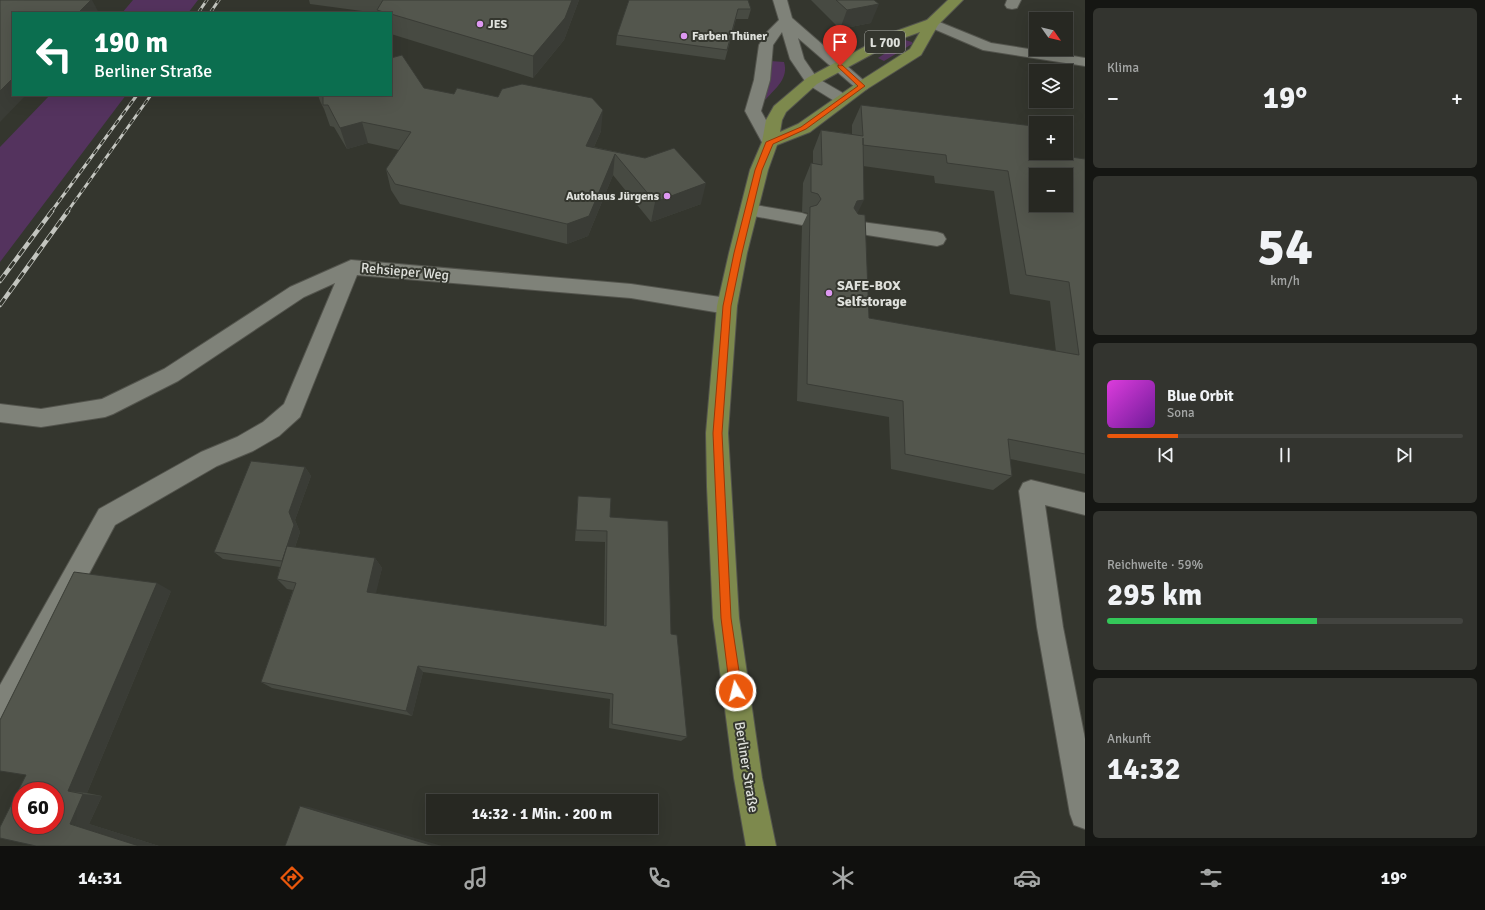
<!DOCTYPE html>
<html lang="de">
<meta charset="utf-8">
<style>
:root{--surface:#272822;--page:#33342f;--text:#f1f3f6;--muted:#a4a6a5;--line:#434440;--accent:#ea580c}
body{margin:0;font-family:Signika,sans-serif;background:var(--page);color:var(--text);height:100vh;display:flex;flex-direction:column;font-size:15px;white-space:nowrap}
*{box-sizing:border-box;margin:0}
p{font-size:13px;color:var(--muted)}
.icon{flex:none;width:22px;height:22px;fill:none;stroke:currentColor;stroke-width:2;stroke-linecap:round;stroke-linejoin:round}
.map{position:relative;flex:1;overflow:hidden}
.panel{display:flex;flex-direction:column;gap:8px;padding:8px;background:#151613;width:400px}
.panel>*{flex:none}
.banner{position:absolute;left:12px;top:12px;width:380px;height:84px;border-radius:0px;box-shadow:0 4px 16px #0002,0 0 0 1px var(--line);background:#0b6e4f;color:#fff;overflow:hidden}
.needle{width:26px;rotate:124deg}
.fabs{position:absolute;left:1029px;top:12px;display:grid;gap:8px}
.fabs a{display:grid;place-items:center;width:44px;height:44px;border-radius:0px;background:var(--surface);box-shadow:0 4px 16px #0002,0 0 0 1px var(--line);font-size:20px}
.speed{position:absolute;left:12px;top:782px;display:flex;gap:8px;font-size:20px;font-weight:700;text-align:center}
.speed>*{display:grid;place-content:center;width:52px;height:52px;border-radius:50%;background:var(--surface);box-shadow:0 4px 16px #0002,0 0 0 1px var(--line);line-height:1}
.speed .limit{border:6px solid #d22;background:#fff;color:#111}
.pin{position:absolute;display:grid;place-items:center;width:34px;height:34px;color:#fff;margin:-41px -17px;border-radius:50% 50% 50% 0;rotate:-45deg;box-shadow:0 0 4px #0007}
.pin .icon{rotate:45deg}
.me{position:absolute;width:44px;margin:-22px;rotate:352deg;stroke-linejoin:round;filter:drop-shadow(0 0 3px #0008)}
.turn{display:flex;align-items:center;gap:14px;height:84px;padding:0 16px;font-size:18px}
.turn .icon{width:52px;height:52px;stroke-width:2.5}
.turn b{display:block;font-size:28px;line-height:34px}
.big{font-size:30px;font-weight:700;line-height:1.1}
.panel .card{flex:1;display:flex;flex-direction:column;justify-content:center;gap:6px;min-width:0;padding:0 14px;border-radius:6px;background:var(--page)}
.panel .dial{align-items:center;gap:0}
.dial b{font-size:52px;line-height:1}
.song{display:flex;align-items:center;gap:12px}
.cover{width:48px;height:48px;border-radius:6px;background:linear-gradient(135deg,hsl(300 70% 55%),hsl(280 70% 35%))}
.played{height:4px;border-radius:2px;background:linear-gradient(90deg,var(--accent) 20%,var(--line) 20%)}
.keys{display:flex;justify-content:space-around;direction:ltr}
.heat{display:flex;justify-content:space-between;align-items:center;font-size:22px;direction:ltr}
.charge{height:6px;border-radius:3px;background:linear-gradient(90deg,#34c759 59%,var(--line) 0)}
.trip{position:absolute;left:426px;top:794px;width:232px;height:40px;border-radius:0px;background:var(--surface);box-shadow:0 4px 16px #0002,0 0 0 1px var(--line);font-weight:700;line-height:40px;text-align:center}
.dock{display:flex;height:64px;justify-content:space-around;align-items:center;background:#10100e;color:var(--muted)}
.dock .icon{width:28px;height:28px}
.dock .current{color:var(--accent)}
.dock b{font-size:18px;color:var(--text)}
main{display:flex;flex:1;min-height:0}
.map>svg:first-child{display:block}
.green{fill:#54335e}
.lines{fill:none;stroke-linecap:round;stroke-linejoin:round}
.minor-casing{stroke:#53544d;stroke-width:2}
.major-casing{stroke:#53544d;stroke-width:2}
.minor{fill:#7f8279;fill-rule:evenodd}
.major{fill:#7d894d;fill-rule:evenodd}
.rail-far1-casing{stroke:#c3c5bf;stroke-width:3}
.rail-casing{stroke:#c3c5bf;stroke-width:4.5}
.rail-far1{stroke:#34362e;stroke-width:2;stroke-dasharray:6;stroke-linecap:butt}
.rail{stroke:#34362e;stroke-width:3;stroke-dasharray:8;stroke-linecap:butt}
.wall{fill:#474a42;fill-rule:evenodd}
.shaded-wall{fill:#3a3c36}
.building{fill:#53564d;stroke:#3a3c36;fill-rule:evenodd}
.route{fill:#ea580c;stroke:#983908}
.poi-dot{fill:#de98f2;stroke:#34362e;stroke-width:1.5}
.labels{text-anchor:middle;stroke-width:4;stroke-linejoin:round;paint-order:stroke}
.far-poi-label{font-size:12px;font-weight:bold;fill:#dfe1dc;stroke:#34362e;text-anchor:start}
.shield{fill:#34362e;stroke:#acaea8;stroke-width:1}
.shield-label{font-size:13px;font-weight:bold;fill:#dfe1dc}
.street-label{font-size:14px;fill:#dfe1dc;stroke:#34362e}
.poi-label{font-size:14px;font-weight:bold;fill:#dfe1dc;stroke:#34362e;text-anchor:start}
</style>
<main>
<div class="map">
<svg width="1085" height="846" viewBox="0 0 1085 846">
<rect width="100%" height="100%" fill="#34362e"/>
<g class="green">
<polygon points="133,0 198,0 188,13 122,13"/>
<polygon points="905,40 912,42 912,44 884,61 878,58"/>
<path d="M 770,61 L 784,62 C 789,78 776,88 766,99 L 764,99 Z"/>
<polygon points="50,95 126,95 0,262 0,147"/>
</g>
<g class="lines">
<g class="minor-casing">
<g id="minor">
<polygon points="773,0 787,0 792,18 870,86 867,89 862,91 857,89 798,38 804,59 817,78 848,96 850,99 848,102 842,104 836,102 807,84 790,59 782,32 773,45 770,80 761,111 778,142 776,146 770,147 764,146 745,111 754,80 759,45 767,32 779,20"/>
<polygon points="1007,0 1021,0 1017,8 1012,9 1007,8 1005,5"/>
<polygon points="932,19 991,43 1085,58 1085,66 983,50 927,26 925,23 927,20"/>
<polygon points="749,204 802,213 808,215 811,219 808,223 802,225 743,214 740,210 743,206"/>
<polygon points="854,221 937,232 943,234 946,239 943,244 937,246 848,232 845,227 848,222"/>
<polygon points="351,260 631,284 727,298 734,301 737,306 734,311 727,314 631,298 357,275 300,417 279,436 253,451 217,466 115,525 10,722 0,726 0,685 99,509 201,452 237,437 263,422 284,404 335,283 304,297 178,381 113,414 105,417 41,427 0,422 0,404 41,409 102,399 164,369 290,287"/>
<polygon points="1031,480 1085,493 1085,515 1045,505 1063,627 1085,739 1085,829 1074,825 1070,814 1037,627 1019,491 1023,483"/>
</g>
</g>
<g class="major-casing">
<path id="major" d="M 948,0 L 963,0 L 938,25 L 921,55 L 867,89 L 810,132 L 777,145 L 768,170 L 747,253 L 737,306 L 728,433 L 739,618 L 762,778 L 776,846 L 746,846 L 734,778 L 713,618 L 707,487 L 706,433 L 717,306 L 729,253 L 750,170 L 762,142 L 766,120 L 774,106 L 807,78 L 888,34 L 927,20 ZM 920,32 L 910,49 L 857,83 L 798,124 L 780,132 L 782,120 L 786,112 L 817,84 L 898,40 Z"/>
</g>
<use href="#minor" class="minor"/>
<use href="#major" class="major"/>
<g class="rail-far1-casing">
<g id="rail-far1">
<polyline points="198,13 207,0"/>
<polyline points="210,13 219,0"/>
<polyline points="51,212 137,95"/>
<polyline points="67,212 151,95"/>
</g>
</g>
<g class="rail-casing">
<g id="rail">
<polyline points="0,281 52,211"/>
<polyline points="0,305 68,211"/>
</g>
</g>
<use href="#rail-far1" class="rail-far1"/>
<use href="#rail" class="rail"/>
</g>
<g class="wall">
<polygon points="309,0 579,0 564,40 533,78 391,34 391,13 377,13 310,4"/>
<polygon points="629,0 751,9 748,19 736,19 725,60 616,45 617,35"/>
<polygon points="811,0 874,0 871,23 840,29"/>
<polygon points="424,88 601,131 594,147 645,158 701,204 651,222 613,175 588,236 567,244 400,204 391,190 386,169 399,150 368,143 347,149 334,127 330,126 324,109 320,101 318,95 391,95"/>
<path d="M 861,105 L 1036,153 L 1085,159 L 1085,474 L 1010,459 L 1012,476 L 993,490 L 891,469 L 889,417 L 797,401 L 802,226 L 808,213 L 802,212 L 803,183 L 811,163 L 813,164 L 813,151 L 821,130 L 852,134 L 852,125 ZM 863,166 L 934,176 L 935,183 L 994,191 L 1010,294 L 1050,301 L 1056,352 L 869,318 L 857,213 Z"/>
<polygon points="305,467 311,476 295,520 300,532 295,547 375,558 382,568 375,594 604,626 605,542 575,541 578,496 610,517 671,634 687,737 681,741 609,728 610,699 423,672 412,716 272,688 261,682 293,590 287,589 277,579 280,567 223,559 214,552"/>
<polygon points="171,591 87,793 102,796 89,824 159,846 36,846 26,775"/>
</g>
<g class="shaded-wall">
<polygon points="70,0 92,0 99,13 77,13"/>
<polygon points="572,0 579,0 564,40 533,78 533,56"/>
<polygon points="879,4 871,23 840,29 847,10"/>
<polygon points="13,78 13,95 26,95 0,122 0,91"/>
<polygon points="603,110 601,131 585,167 586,146"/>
<polygon points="362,122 368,143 347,149 340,128"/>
<polygon points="615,154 613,175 588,236 567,244 567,224"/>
<polygon points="706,183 701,204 651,222 655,202"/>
<polygon points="864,200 854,220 847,221 857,201"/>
<polygon points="305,467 311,476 295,520 300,532 288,568 282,561 289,512"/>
<polygon points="375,558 382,568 374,602 367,592"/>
<polygon points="157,583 171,591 87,793 68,791"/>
<polygon points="418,666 423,672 412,716 406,711"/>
<polygon points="83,794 102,796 89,824 159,846 139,846 70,824"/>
<polygon points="300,806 309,807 442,846 434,846"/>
</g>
<g class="building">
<polygon points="0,0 91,0 78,13 13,13 13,78 0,91"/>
<polygon points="383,0 572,0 565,18 533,56 391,14 391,13 387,13 377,10"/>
<polygon points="629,0 748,0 751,9 738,9 727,50 617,35"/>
<polygon points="836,0 874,0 879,4 847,10"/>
<polygon points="402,55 424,88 454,94 457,88 498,97 502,89 522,84 592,98 603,110 586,146 645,158 674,148 706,183 655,202 615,154 589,216 567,224 395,184 386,169 411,132 362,122 340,128 328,105 323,105 323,97 322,95 391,95 391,58"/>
<path d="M 861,105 L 1033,126 L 1036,138 L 1036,153 L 1043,153 L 1085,159 L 1085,454 L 1008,439 L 1012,476 L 905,454 L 903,401 L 807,384 L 810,207 L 817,205 L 821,199 L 818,194 L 811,192 L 811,163 L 822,165 L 821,130 L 863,136 ZM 863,138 L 863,145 L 946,155 L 947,163 L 1008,171 L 1026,275 L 1069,282 L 1079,355 L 869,318 L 865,215 L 858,214 L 854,208 L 857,201 L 864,200 ZM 1036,175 L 1066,175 L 1066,205 L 1036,205 Z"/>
<polygon points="251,461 305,467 289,512 294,525 282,561 214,552"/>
<polygon points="578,496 611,498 610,517 668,521 671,634 677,635 687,737 612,724 613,694 418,666 406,711 261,682 296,583 277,579 287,546 375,558 367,592 606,626 607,531 576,530"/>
<path d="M 74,572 L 157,583 L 68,791 L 83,794 L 70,824 L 139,846 L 36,846 L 0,838 L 0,827 L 26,775 L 0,771 L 0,720 ZM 21,791 L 55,791 L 55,825 L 21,825 Z"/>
<polygon points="300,806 434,846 285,846"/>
</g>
<polygon class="route" points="838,65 842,65 865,86 806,129 773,144 762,170 742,253 731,306 722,433 731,618 742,691 740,695 736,696 732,695 730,691 721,618 713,433 723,306 734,253 755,170 766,142 801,127 858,86 838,67"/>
<g class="poi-dot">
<circle cx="480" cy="24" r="4"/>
<circle cx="684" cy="36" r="4"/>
<circle cx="667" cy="196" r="4"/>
<circle cx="829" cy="293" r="4"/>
</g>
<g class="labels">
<g class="far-poi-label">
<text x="488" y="28">JES</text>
<text x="692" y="40">Farben Thüner</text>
<text x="659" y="200" text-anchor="end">Autohaus Jürgens</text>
</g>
<rect class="shield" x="865" y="31" width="40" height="22" rx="3"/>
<g class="shield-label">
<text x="885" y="47">L 700</text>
</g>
<g class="street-label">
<text transform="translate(405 271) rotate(5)" y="5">Rehsieper Weg</text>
<text transform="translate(747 767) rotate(81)" y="5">Berliner Straße</text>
</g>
<g class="poi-label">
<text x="837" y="290">SAFE-BOX<tspan x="837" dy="16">Selfstorage</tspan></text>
</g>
</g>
</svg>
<div class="fabs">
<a><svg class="needle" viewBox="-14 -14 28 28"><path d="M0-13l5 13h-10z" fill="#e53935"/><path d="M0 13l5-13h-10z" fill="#a4a6a5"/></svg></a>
<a><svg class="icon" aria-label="layers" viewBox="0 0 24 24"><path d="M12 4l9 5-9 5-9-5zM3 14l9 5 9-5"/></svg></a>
<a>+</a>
<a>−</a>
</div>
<div class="speed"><div class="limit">60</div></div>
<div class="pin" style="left:840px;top:66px;background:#d93025"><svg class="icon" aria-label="arrive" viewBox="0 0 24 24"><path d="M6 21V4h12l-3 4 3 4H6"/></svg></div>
<svg class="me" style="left:736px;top:691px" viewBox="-20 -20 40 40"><circle r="17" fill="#ea580c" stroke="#fff" stroke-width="3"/><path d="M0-11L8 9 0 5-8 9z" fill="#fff"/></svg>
<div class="trip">14:32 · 1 Min. · 200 m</div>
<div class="banner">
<div class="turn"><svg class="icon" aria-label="left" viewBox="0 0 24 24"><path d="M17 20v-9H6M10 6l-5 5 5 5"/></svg><div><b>190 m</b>Berliner Straße</div></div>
</div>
</div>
<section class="panel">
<div class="card"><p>Klima</p>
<div class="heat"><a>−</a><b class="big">19°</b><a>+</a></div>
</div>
<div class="card dial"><b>54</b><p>km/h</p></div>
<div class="card">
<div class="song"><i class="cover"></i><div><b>Blue Orbit</b><p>Sona</p></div></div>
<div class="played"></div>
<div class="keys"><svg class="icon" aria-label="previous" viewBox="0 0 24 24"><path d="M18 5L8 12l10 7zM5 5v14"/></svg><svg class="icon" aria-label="pause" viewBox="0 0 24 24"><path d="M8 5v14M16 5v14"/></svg><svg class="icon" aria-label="next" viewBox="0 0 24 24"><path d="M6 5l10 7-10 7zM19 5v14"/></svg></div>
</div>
<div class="card"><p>Reichweite · 59%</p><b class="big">295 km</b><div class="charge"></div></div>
<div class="card"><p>Ankunft</p><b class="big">14:32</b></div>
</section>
</main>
<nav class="dock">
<b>14:31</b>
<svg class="icon current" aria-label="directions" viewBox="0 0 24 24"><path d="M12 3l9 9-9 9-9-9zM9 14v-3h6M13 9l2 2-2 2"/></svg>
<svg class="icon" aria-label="music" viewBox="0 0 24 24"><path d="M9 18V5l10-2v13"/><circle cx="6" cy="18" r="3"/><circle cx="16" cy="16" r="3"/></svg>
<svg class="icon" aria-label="phone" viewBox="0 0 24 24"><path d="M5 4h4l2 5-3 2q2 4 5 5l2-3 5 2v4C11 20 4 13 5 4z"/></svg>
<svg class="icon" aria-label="climate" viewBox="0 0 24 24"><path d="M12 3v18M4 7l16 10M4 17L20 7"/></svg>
<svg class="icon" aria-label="car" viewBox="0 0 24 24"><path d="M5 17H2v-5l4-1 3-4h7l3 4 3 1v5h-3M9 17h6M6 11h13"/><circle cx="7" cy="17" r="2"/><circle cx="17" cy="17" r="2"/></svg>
<svg class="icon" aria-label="filters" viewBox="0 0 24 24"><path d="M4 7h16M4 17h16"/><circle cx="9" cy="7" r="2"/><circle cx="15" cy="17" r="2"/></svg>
<b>19°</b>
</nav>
